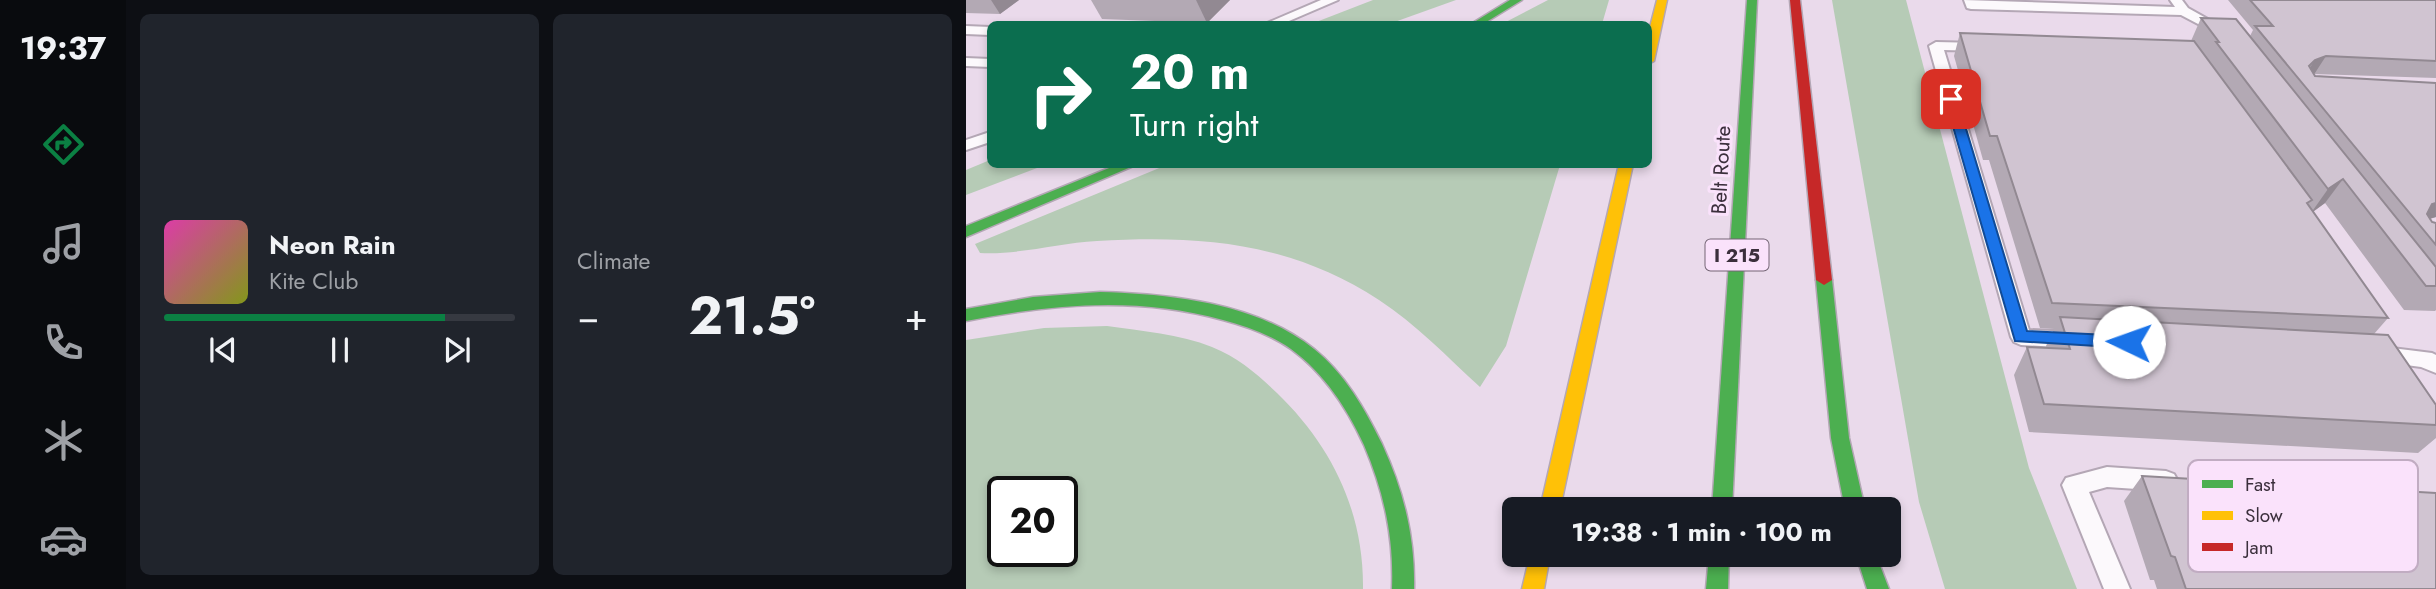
<!DOCTYPE html>
<meta charset="utf-8">
<style>
:root{--surface:#171b24;--page:#20242c;--text:#f1f3f6;--muted:#9ea1a6;--line:#363941;--accent:#0b8043}
body{margin:0;font-family:Jost,sans-serif;background:var(--page);color:var(--text);height:100vh;display:flex;flex-direction:column;font-size:26px;white-space:nowrap}
*{box-sizing:border-box;margin:0}
p{font-size:23px;color:var(--muted)}
.icon{flex:none;width:38px;height:38px;fill:none;stroke:currentColor;stroke-width:2;stroke-linecap:round;stroke-linejoin:round}
.map{position:relative;flex:1;overflow:hidden}
.drawer{display:flex;flex-direction:column;gap:14px;padding:14px;background:#0d0f14;width:840px}
.drawer>*{flex:none}
.hud{position:absolute;left:21px;top:21px;width:665px;height:147px;border-radius:10px;box-shadow:0 4px 10px #0003;background:#0b6e4f;color:#fff;overflow:hidden}
.speed{position:absolute;left:21px;top:476px;display:flex;gap:14px;font-size:35px;font-weight:700;text-align:center}
.speed>*{display:grid;place-content:center;width:91px;height:91px;border-radius:50%;background:var(--surface);box-shadow:0 4px 10px #0003;line-height:1}
.speed .limit{border:4px solid #111;border-radius:10px;background:#fff;color:#111}
.pin{position:absolute;display:grid;place-items:center;width:60px;height:60px;color:#fff;margin:-30px;border-radius:14px;box-shadow:0 4px 10px #0006}
.me{position:absolute;width:77px;margin:-38px;rotate:273deg;stroke-linejoin:round;filter:drop-shadow(0 0 5px #0008)}
.turn{display:flex;align-items:center;gap:24px;height:147px;padding:0 28px;font-size:32px}
.turn .icon{width:91px;height:91px;stroke-width:2.5}
.turn b{display:block;font-size:49px;line-height:60px}
.big{font-size:52px;font-weight:700;line-height:1.1}
.drawer .card{flex:1;display:flex;flex-direction:column;justify-content:center;gap:10px;min-width:0;padding:0 24px;border-radius:10px;background:var(--page)}
.song{display:flex;align-items:center;gap:21px}
.cover{width:84px;height:84px;border-radius:10px;background:linear-gradient(135deg,hsl(320 70% 55%),hsl(70 70% 35%))}
.played{height:7px;border-radius:4px;background:linear-gradient(90deg,var(--accent) 80%,var(--line) 80%)}
.keys{display:flex;justify-content:space-around;direction:ltr}
.heat{display:flex;justify-content:space-between;align-items:center;font-size:38px;direction:ltr}
.drawer .tiles{flex:1;display:grid;gap:14px;grid-template-columns:repeat(2,1fr)}
.trip{position:absolute;left:536px;top:497px;width:399px;height:70px;border-radius:10px;background:var(--surface);box-shadow:0 4px 10px #0003;font-weight:700;line-height:70px;text-align:center}
main{display:flex;flex:1;min-height:0}
.tabs{display:flex;flex-direction:column;width:126px;justify-content:space-around;align-items:center;background:#090b0e;color:var(--muted)}
.tabs .icon{width:49px;height:49px}
.tabs .on{color:var(--accent)}
.tabs b{font-size:32px;color:var(--text)}
.map>svg:first-child{display:block}
.green{fill:#b6cbb6;fill-rule:evenodd}
.lines{fill:none;stroke-linecap:round;stroke-linejoin:round}
.lane-casing{stroke:#b4a7b5;stroke-width:4}
.fast-casing{stroke:#b4a7b5;stroke-width:3}
.slow-casing{stroke:#b4a7b5;stroke-width:3}
.jam-casing{stroke:#b4a7b5;stroke-width:3}
.lane{fill:#fcf9fc;fill-rule:evenodd}
.fast{fill:#4caf50;fill-rule:evenodd}
.slow{fill:#ffc107;fill-rule:evenodd}
.jam{fill:#c62828;fill-rule:evenodd}
.wall{fill:#b3a9b4}
.shaded-wall{fill:#928992}
.building{fill:#d0c4d1;stroke:#928992;stroke-width:2}
.route{fill:#1a73e8;stroke:#114b97;stroke-width:2}
.labels{text-anchor:middle;stroke-width:6;stroke-linejoin:round;paint-order:stroke}
.shield{fill:#fae2fb;stroke:#746575;stroke-width:2}
.shield-label{font-size:19px;font-weight:bold;fill:#3b2f3c}
.street-label{font-size:21px;fill:#3b2f3c;stroke:#fae2fb}
.key{fill:#fae2fb;stroke:#c1acc2;stroke-width:2}
.key-label{font-size:19px;fill:#3b2f3c}
</style>
<main>
<nav class="tabs">
<b>19:37</b>
<svg class="icon on" aria-label="directions" viewBox="0 0 24 24"><path d="M12 3l9 9-9 9-9-9zM9 14v-3h6M13 9l2 2-2 2"/></svg>
<svg class="icon" aria-label="music" viewBox="0 0 24 24"><path d="M9 18V5l10-2v13"/><circle cx="6" cy="18" r="3"/><circle cx="16" cy="16" r="3"/></svg>
<svg class="icon" aria-label="phone" viewBox="0 0 24 24"><path d="M5 4h4l2 5-3 2q2 4 5 5l2-3 5 2v4C11 20 4 13 5 4z"/></svg>
<svg class="icon" aria-label="climate" viewBox="0 0 24 24"><path d="M12 3v18M4 7l16 10M4 17L20 7"/></svg>
<svg class="icon" aria-label="car" viewBox="0 0 24 24"><path d="M5 17H2v-5l4-1 3-4h7l3 4 3 1v5h-3M9 17h6M6 11h13"/><circle cx="7" cy="17" r="2"/><circle cx="17" cy="17" r="2"/></svg>
</nav>
<section class="drawer">
<div class="tiles">
<div class="card">
<div class="song"><i class="cover"></i><div><b>Neon Rain</b><p>Kite Club</p></div></div>
<div class="played"></div>
<div class="keys"><svg class="icon" aria-label="previous" viewBox="0 0 24 24"><path d="M18 5L8 12l10 7zM5 5v14"/></svg><svg class="icon" aria-label="pause" viewBox="0 0 24 24"><path d="M8 5v14M16 5v14"/></svg><svg class="icon" aria-label="next" viewBox="0 0 24 24"><path d="M6 5l10 7-10 7zM19 5v14"/></svg></div>
</div>
<div class="card"><p>Climate</p>
<div class="heat"><a>−</a><b class="big">21.5°</b><a>+</a></div>
</div>
</div>
</section>
<div class="map">
<svg width="1470" height="589" viewBox="0 0 1470 589">
<rect width="100%" height="100%" fill="#eadaeb"/>
<g class="green">
<polygon points="407,0 490,0 423,24 345,24"/>
<polygon points="582,0 643,0 636,24 536,24"/>
<polygon points="866,0 940,0 1063,468 1111,589 979,589 953,502"/>
<polygon points="24,160 24,164 79,165 0,195 0,170"/>
<path d="M 203,164 L 594,164 L 594,165 L 540,346 L 514,387 C 481,357 450,324 413,300 C 324,242 235,235 131,241 C 92,243 54,255 14,253 L 9,244 Z"/>
<path d="M 141,326 C 175,331 214,334 246,347 C 273,358 291,374 311,393 C 366,446 398,512 397,589 L 0,589 L 0,340 L 78,328 ZM 37,492 L 96,492 L 96,551 L 37,551 Z"/>
</g>
<g class="lines">
<g class="lane-casing">
<g id="lane">
<polygon points="355,0 372,0 316,24 299,24"/>
<polygon points="998,0 1209,7 1204,0 1216,0 1222,8 1265,32 1258,36 1253,35 1215,15 1005,9 1001,8"/>
<polygon points="0,26 24,27 24,35 0,34"/>
<polygon points="970,42 1014,43 1021,47 1014,51 978,50 1063,330 1111,332 1118,335 1121,340 1118,345 1111,348 1055,345 1048,342 1045,337 963,46"/>
<polygon points="0,58 24,59 24,67 0,66"/>
<polygon points="24,132 24,142 0,150 0,140"/>
<polygon points="1410,346 1466,353 1470,355 1470,373 1455,367 1403,360 1400,354 1403,348"/>
<polygon points="1141,467 1200,471 1208,474 1212,481 1208,488 1200,491 1141,487 1123,492 1164,589 1138,589 1096,485 1100,478"/>
</g>
</g>
<g class="fast-casing">
<g id="fast">
<polygon points="544,0 556,0 517,24 505,24"/>
<polygon points="781,0 791,0 766,509 746,509"/>
<polygon points="153,164 172,164 0,237 0,226"/>
<polygon points="858,275 866,280 883,438 899,509 879,509 865,438 850,280"/>
<path d="M 134,292 C 205,294 291,303 348,349 C 379,374 399,409 416,444 C 438,492 449,537 448,589 L 426,589 C 428,537 418,492 398,445 C 381,408 358,373 325,349 C 305,335 280,326 257,320 C 171,296 86,304 0,321 L 0,309 L 67,297 Z"/>
<polygon points="743,555 763,555 762,589 740,589"/>
<polygon points="890,555 910,555 923,589 901,589"/>
</g>
</g>
<g class="slow-casing">
<g id="slow">
<polygon points="691,0 701,0 688,61 682,64 682,35"/>
<polygon points="653,164 667,164 594,509 574,509"/>
<polygon points="564,555 584,555 578,589 556,589"/>
</g>
</g>
<g class="jam-casing">
<polygon id="jam" points="824,0 834,0 866,280 858,285 850,280"/>
</g>
<use href="#lane" class="lane"/>
<use href="#fast" class="fast"/>
<use href="#slow" class="slow"/>
<use href="#jam" class="jam"/>
</g>
<g class="wall">
<polygon points="0,0 53,0 34,14 0,13"/>
<polygon points="125,0 264,0 241,23 136,19"/>
<polygon points="1262,0 1470,0 1470,78 1348,74 1349,76 1470,83 1470,217 1464,219 1466,222 1470,223 1470,310 1469,311 1438,310 1359,203 1347,212 1422,318 1408,334 1470,405 1470,438 1452,453 1063,432 1048,375 1061,347 1080,348 1080,346 1088,329 1074,328 1023,160 1017,160 988,56 994,33 1225,41 1235,18 1284,36 1287,30"/>
<polygon points="1176,476 1470,589 1191,589 1188,580 1184,580 1158,501"/>
</g>
<g class="shaded-wall">
<polygon points="25,0 53,0 34,14"/>
<polygon points="230,0 264,0 241,23"/>
<polygon points="1360,56 1349,73 1338,76 1333,84 1349,60"/>
<polygon points="1377,179 1359,203 1345,213 1362,189"/>
<polygon points="1470,203 1470,217 1451,222 1466,204"/>
</g>
<g class="building">
<polygon points="1284,0 1470,0 1470,61 1360,56 1349,60 1343,66 1349,76 1470,83 1470,203 1466,204 1461,214 1466,222 1470,223 1470,245 1289,26 1307,26"/>
<polygon points="1235,18 1270,19 1470,267 1470,286 1460,286 1377,179 1362,189 1250,42 1253,42"/>
<polygon points="994,33 1228,41 1346,200 1341,203 1422,318 1086,303 1031,136 1024,136"/>
<polygon points="1094,317 1422,335 1470,405 1470,425 1078,404 1061,347 1104,349"/>
<polygon points="1176,476 1470,493 1470,589 1220,589 1209,557 1205,556"/>
</g>
<polygon class="route" points="985,95 991,99 1061,331 1163,336 1169,337 1171,342 1169,346 1163,348 1049,341 979,99"/>
<g class="labels">
<rect class="shield" x="739.5" y="239.5" width="63" height="31" rx="5"/>
<g class="shield-label">
<text x="771" y="262">I 215</text>
</g>
<g class="street-label">
<text transform="translate(755 170) rotate(-87)" y="7">Belt Route</text>
</g>
</g>
<rect x="1222" y="460" width="230" height="112" rx="10" class="key"/>
<rect x="1236" y="480" width="31" height="8" fill="#4caf50"/>
<rect x="1236" y="511" width="31" height="9" fill="#ffc107"/>
<rect x="1236" y="543" width="31" height="8" fill="#c62828"/>
<g class="key-label">
<text x="1279" y="491">Fast</text>
<text x="1279" y="522">Slow</text>
<text x="1279" y="554">Jam</text>
</g>
</svg>
<div class="speed"><div class="limit">20</div></div>
<div class="pin" style="left:985px;top:99px;background:#d93025"><svg class="icon" aria-label="arrive" viewBox="0 0 24 24"><path d="M6 21V4h12l-3 4 3 4H6"/></svg></div>
<svg class="me" style="left:1163px;top:342px" viewBox="-20 -20 40 40"><circle r="19" fill="#fff"/><path d="M0-13L10 11 0 6-10 11z" fill="#1a73e8"/></svg>
<div class="trip">19:38 · 1 min · 100 m</div>
<div class="hud">
<div class="turn"><svg class="icon" aria-label="right" viewBox="0 0 24 24"><path d="M7 20v-9h11M14 6l5 5-5 5"/></svg><div><b>20 m</b>Turn right</div></div>
</div>
</div>
</main>
